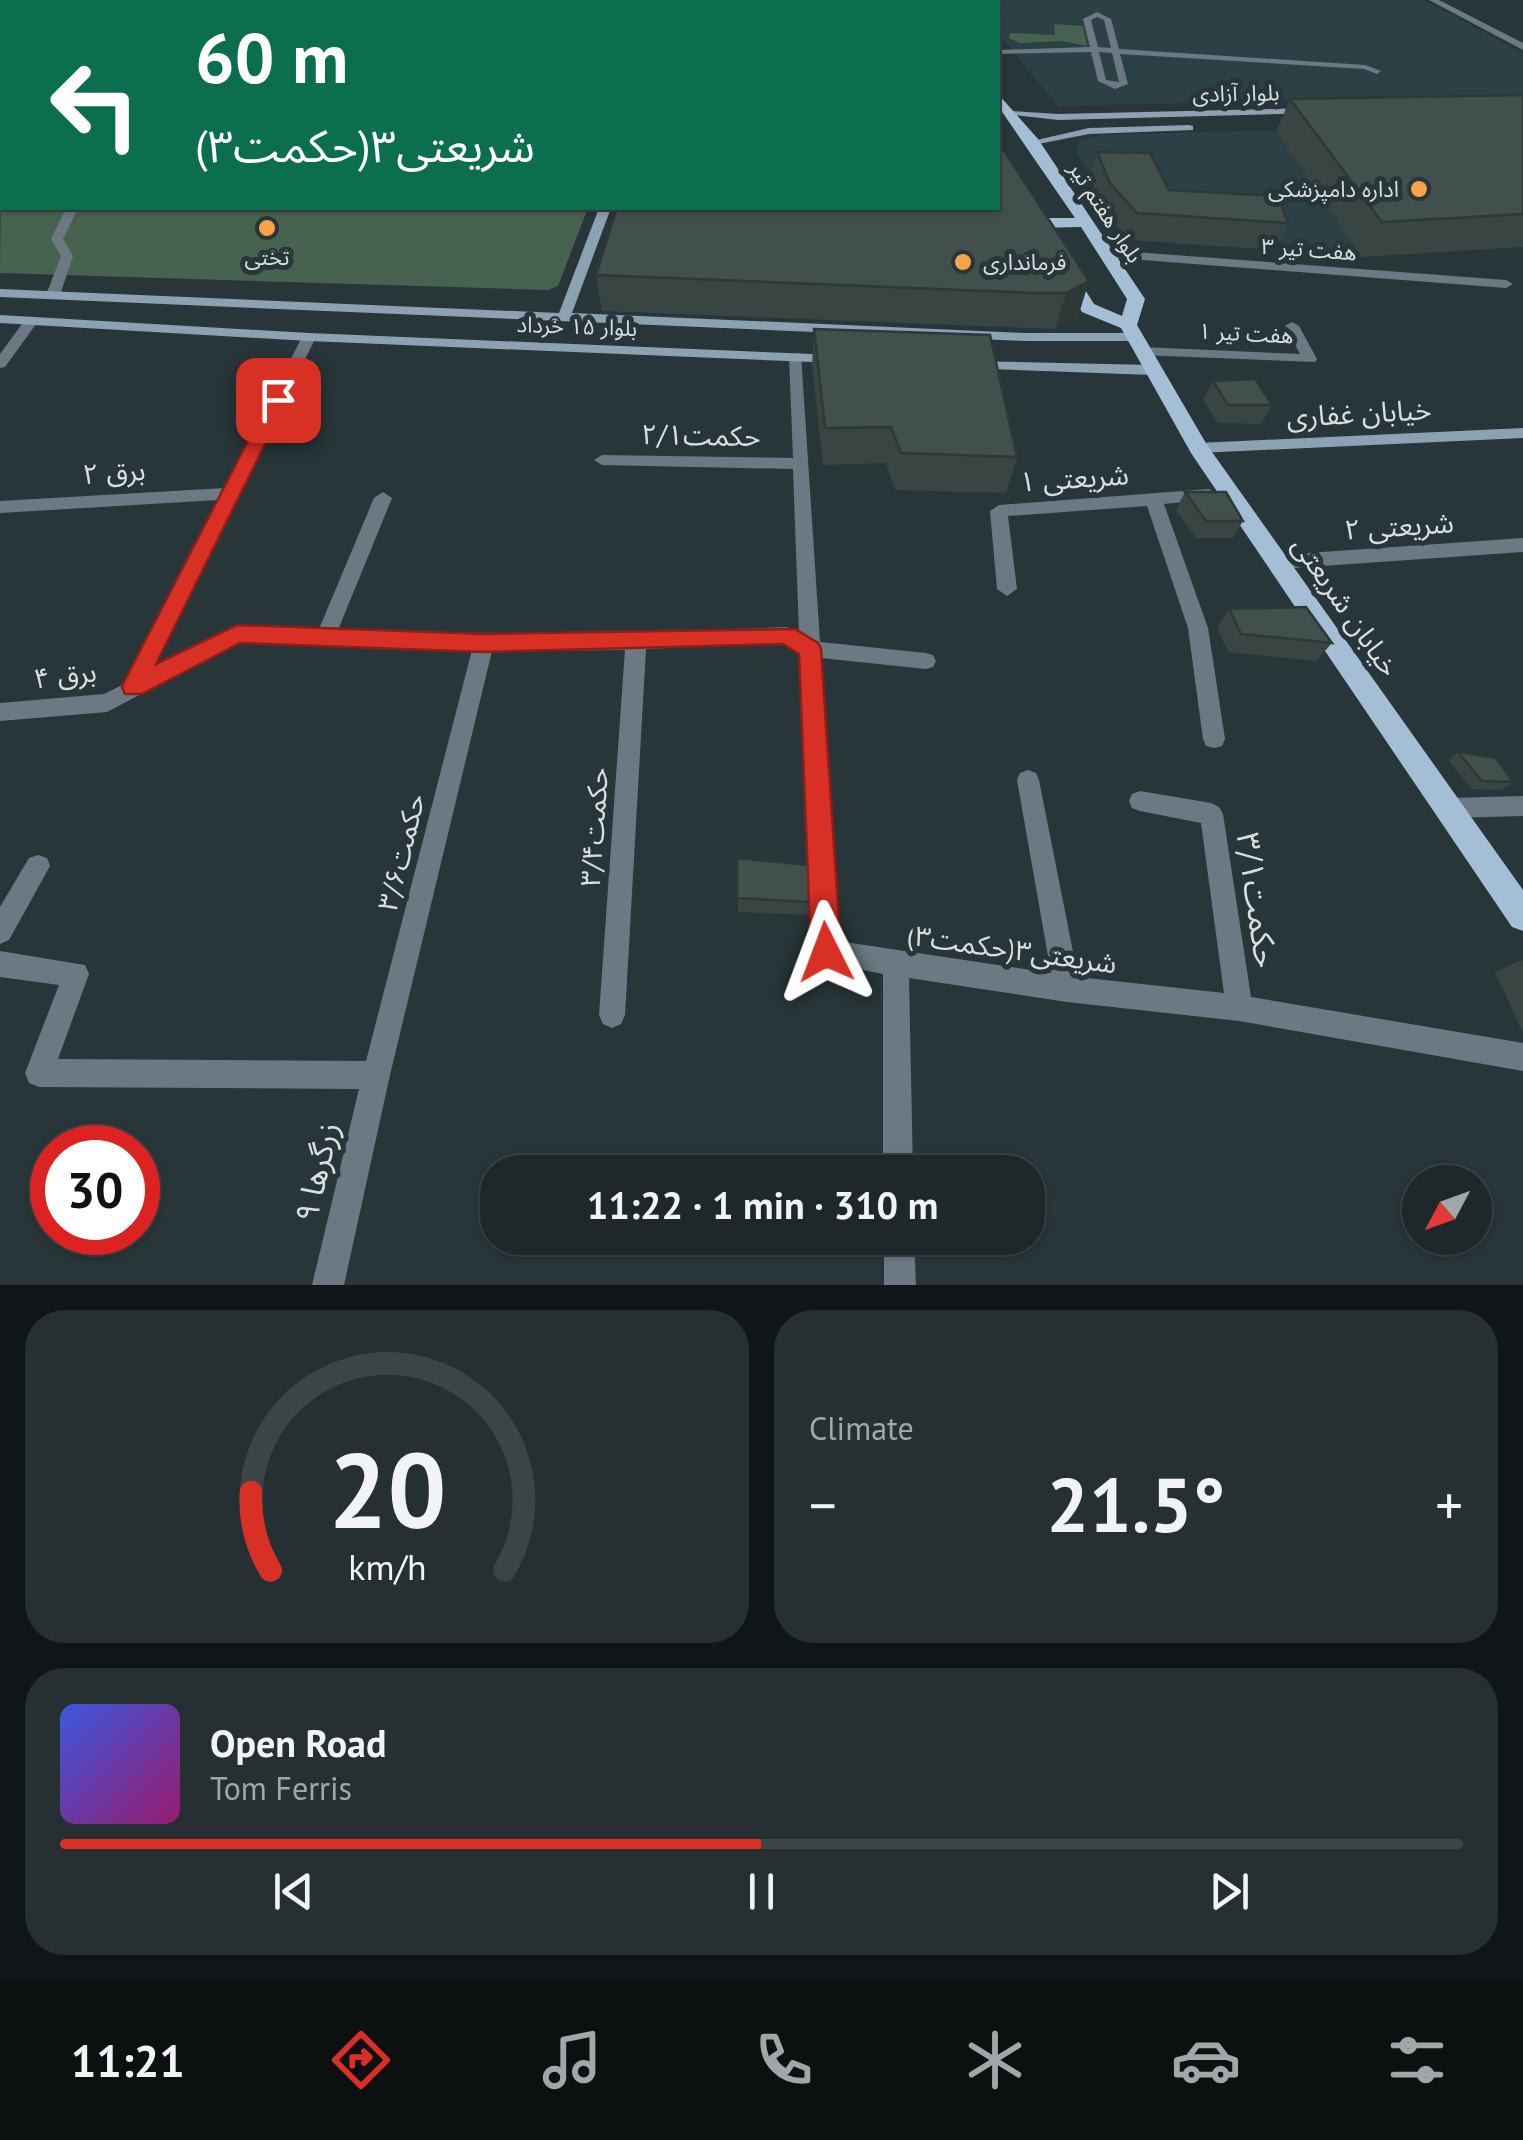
<!DOCTYPE html>
<meta charset="utf-8">
<style>
:root{--surface:#1e282b;--page:#263033;--text:#f1f3f6;--muted:#a1a6a9;--line:#3c4447;--accent:#d93025}
body{margin:0;font-family:"PT Sans","Noto Sans Arabic",sans-serif;background:var(--page);color:var(--text);height:100vh;display:flex;flex-direction:column;font-size:38px;white-space:nowrap}
*{box-sizing:border-box;margin:0}
p{font-size:32px;color:var(--muted)}
.icon{flex:none;width:55px;height:55px;fill:none;stroke:currentColor;stroke-width:2;stroke-linecap:round;stroke-linejoin:round}
.map{position:relative;height:1285px;overflow:hidden}
.details{display:flex;flex-direction:column;gap:25px;padding:25px;background:#101618;flex:1}
.details>*{flex:none}
.banner{position:absolute;left:0px;top:0px;width:1000px;height:210px;box-shadow:0 2px 8px #0004,0 0 0 2px var(--line);background:#0b6e4f;color:#fff;overflow:hidden}
.needle{width:65px;rotate:229deg}
.buttons{position:absolute;left:1402px;top:1165px;display:grid;gap:20px}
.buttons a{display:grid;place-items:center;width:90px;height:90px;border-radius:50%;background:var(--surface);box-shadow:0 2px 8px #0004,0 0 0 2px var(--line);font-size:50px}
.speed{position:absolute;left:30px;top:1125px;display:flex;gap:20px;font-size:50px;font-weight:700;text-align:center}
.speed>*{display:grid;place-content:center;width:130px;height:130px;border-radius:50%;background:var(--surface);box-shadow:0 2px 8px #0004,0 0 0 2px var(--line);line-height:1}
.speed .limit{border:15px solid #d22;background:#fff;color:#111}
.pin{position:absolute;display:grid;place-items:center;width:85px;height:85px;color:#fff;margin:-42px;border-radius:20px;box-shadow:0 5px 15px #0006}
.me{position:absolute;width:110px;margin:-55px;rotate:357deg;stroke-linejoin:round;filter:drop-shadow(0 0 8px #0008)}
.turn{display:flex;align-items:center;gap:35px;height:210px;padding:0 30px;font-size:45px}
.turn .icon{width:130px;height:130px;stroke-width:2.5}
.turn b{display:block;font-size:70px;line-height:85px}
.big{font-size:75px;font-weight:800;line-height:1.1}
.details .card{flex:1;display:flex;flex-direction:column;justify-content:center;gap:15px;min-width:0;padding:0 35px;border-radius:40px;background:var(--page)}
.details .dial{align-items:center;gap:0}
.dial svg{height:260px;overflow:visible;fill:none;stroke:var(--line);stroke-width:7;stroke-linecap:round;text-anchor:middle}
.dial text{fill:var(--text);stroke:none}
.song{display:flex;align-items:center;gap:30px}
.cover{width:120px;height:120px;border-radius:15px;background:linear-gradient(135deg,hsl(230 70% 55%),hsl(320 70% 35%))}
.played{height:10px;border-radius:5px;background:linear-gradient(90deg,var(--accent) 50%,var(--line) 50%)}
.keys{display:flex;justify-content:space-around;direction:ltr}
.heat{display:flex;justify-content:space-between;align-items:center;font-size:55px;direction:ltr}
.details .tiles{flex:1;display:grid;gap:25px;grid-template-columns:1fr 1fr}
.card:last-child{grid-column:span 2}
.trip{position:absolute;left:480px;top:1155px;width:565px;height:100px;border-radius:40px;background:var(--surface);box-shadow:0 2px 8px #0004,0 0 0 2px var(--line);font-weight:800;line-height:100px;text-align:center}
.tabs{display:flex;height:160px;justify-content:space-around;align-items:center;background:#0c1011;color:var(--muted)}
.tabs .icon{width:70px;height:70px}
.tabs .active{color:var(--accent)}
.tabs b{font-size:45px;color:var(--text)}
.map>svg:first-child{display:block}
.built{fill:#2c4146}
.green{fill:#47634f}
.lines{fill:none;stroke-linecap:round;stroke-linejoin:round}
.lane{fill:#6c7984;fill-rule:evenodd}
.street{fill:#6c7984;fill-rule:evenodd}
.secondary{fill:#8ca1b2;fill-rule:evenodd}
.primary{fill:#a4bfd5;fill-rule:evenodd}
.wall{fill:#384542}
.shaded-wall{fill:#2e3836}
.building{fill:#41504d;stroke:#2e3836;stroke-width:2.5}
.route{fill:#d93025;stroke:#8d1f18;stroke-width:2.5}
.poi-dot{fill:#f6a246;stroke:#283639;stroke-width:4}
.labels{text-anchor:middle;stroke-width:10;stroke-linejoin:round;paint-order:stroke}
.far-street-label{font-size:22px;fill:#d7dfe1;stroke:#283639}
.far-poi-label{font-size:22px;fill:#d7dfe1;stroke:#283639;text-anchor:end}
.street-label{font-size:28px;fill:#d7dfe1;stroke:#283639}
.near-street-label{font-size:32px;fill:#d7dfe1;stroke:#283639}
</style>
<div class="map">
<svg width="1523" height="1285" viewBox="0 0 1523 1285">
<rect width="100%" height="100%" fill="#283639"/>
<g class="built">
<polygon points="969,0 1424,0 1523,53 1523,95 1058,106 998,33 998,2"/>
<polygon points="1268,130 1276,132 1362,257 1290,256 1269,221 1160,216 1145,179 1090,177 1076,152 1079,141 1100,135"/>
</g>
<g class="green">
<polygon points="132,0 634,0 637,2 127,2"/>
<polygon points="1054,24 1083,26 1087,46 1063,41 1020,43 1009,38 1010,33 1055,35"/>
<polygon points="2,64 2,208 588,208 558,286 548,290 0,273"/>
</g>
<g class="lines">
<path class="lane" d="M 1097,12 L 1111,19 L 1119,49 L 1365,65 L 1381,71 L 1377,74 L 1364,69 L 1120,54 L 1128,84 L 1115,89 L 1098,81 L 1091,52 L 998,54 L 998,50 L 1090,47 L 1083,19 ZM 1097,17 L 1104,20 L 1111,48 L 1098,47 L 1091,20 ZM 1099,52 L 1112,53 L 1119,82 L 1106,80 Z"/>
<g class="street">
<polygon points="1429,0 1439,0 1523,43 1523,50"/>
<rect x="0" y="164" width="2" height="6"/>
<polygon points="66,208 78,208 63,239 73,256 60,295 53,299 46,295 61,256 51,239"/>
<polygon points="1108,250 1506,280 1513,284 1506,288 1103,257 1103,251"/>
<polygon points="27,317 39,320 5,367 0,368 0,354"/>
<polygon points="1292,322 1299,326 1317,359 1315,362 1142,355 1135,351 1142,347 1300,354 1285,326"/>
<path d="M 309,333 L 316,337 L 152,669 L 237,626 L 319,629 L 374,498 L 383,492 L 392,498 L 338,630 C 488,635 637,634 787,627 L 799,633 L 793,469 L 602,465 L 594,460 L 602,455 L 793,458 L 789,357 L 796,353 L 801,354 L 820,642 L 926,653 L 933,655 L 936,661 L 933,667 L 926,669 L 821,658 L 838,941 L 1051,973 L 1017,780 L 1020,773 L 1028,770 L 1036,773 L 1039,780 L 1078,977 L 1224,993 L 1201,823 L 1140,811 L 1132,808 L 1129,801 L 1132,794 L 1140,791 L 1211,803 L 1219,807 L 1223,814 L 1251,997 L 1523,1043 L 1523,1071 L 1239,1021 L 1067,1002 L 909,978 L 913,1172 L 883,1172 L 883,974 L 817,961 L 813,952 L 800,653 L 784,643 L 646,649 L 625,1015 L 621,1024 L 612,1028 L 603,1024 L 599,1015 L 625,650 L 492,651 L 390,1075 L 344,1285 L 312,1285 L 359,1089 L 39,1087 L 29,1083 L 25,1073 L 59,985 L 0,977 L 0,951 L 85,965 L 89,974 L 58,1059 L 366,1061 L 472,650 L 240,642 L 107,712 L 0,721 L 0,703 L 104,694 L 124,684 L 218,500 L 0,513 L 0,501 L 225,488 L 302,337 Z"/>
<polygon points="1209,489 1218,495 1215,499 1164,504 1208,628 1225,739 1222,746 1214,748 1206,746 1203,739 1188,628 1147,506 1008,516 1017,589 1007,596 997,589 990,511 999,505"/>
<polygon points="1523,538 1523,552 1279,569 1270,562 1279,555"/>
<polygon points="1523,796 1523,816 1450,818 1442,815 1438,808 1442,801 1450,798"/>
<polygon points="38,855 47,858 50,866 9,940 0,944 0,907 29,858"/>
<polygon points="884,1238 914,1238 916,1285 884,1285"/>
</g>
<g class="secondary">
<polygon points="649,0 657,0 658,2 650,2"/>
<polygon points="2,53 2,60 0,61 0,54"/>
<polygon points="1311,108 1315,113 1058,120 1006,114 1011,111 1058,114"/>
<polygon points="1189,125 1193,126 1193,130 1089,134 1033,145 1028,142 1089,128"/>
<polygon points="599,208 611,208 572,313 1026,333 1134,333 1141,337 1134,341 1026,341 0,297 0,289 559,313"/>
<polygon points="0,315 309,333 837,355 844,359 837,363 309,341 0,323"/>
<polygon points="971,361 1152,365 1160,370 1152,375 966,368 966,362"/>
<polygon points="1523,428 1523,438 1198,453 1190,448 1198,443"/>
</g>
<g class="primary">
<polygon points="933,0 944,0 945,2 935,2"/>
<polygon points="998,94 1038,139 1145,299 1137,325 1207,445 1523,890 1523,931 1512,927 1191,453 1121,328 1082,312 1058,273 1060,269 1072,269 1094,304 1122,316 1127,299 1081,227 1035,228 1027,223 1035,218 1075,218 998,106"/>
</g>
</g>
<g class="wall">
<polygon points="1523,95 1523,247 1362,257 1276,132 1290,99"/>
<polygon points="998,142 1078,317 1055,329 602,311 596,275"/>
<polygon points="1097,152 1169,190 1288,223 1275,250 1128,240 1102,209 1090,177"/>
<polygon points="814,329 1017,457 1006,493 895,490 886,463 823,465 812,365"/>
<polygon points="1213,381 1272,405 1261,424 1218,423 1203,400"/>
<polygon points="1185,492 1243,521 1233,538 1196,538 1176,510"/>
<polygon points="1229,609 1332,643 1316,661 1228,652 1217,627"/>
<polygon points="1458,752 1513,782 1501,790 1472,789 1448,760"/>
<polygon points="737,858 809,902 808,915 738,912"/>
<polygon points="1521,960 1523,961 1523,1033 1495,972"/>
</g>
<polygon class="shaded-wall" points="1089,281 1078,317 1055,329 1066,293"/>
<g class="building">
<polygon points="692,0 881,0 884,2 692,2"/>
<polygon points="1523,95 1523,214 1382,222 1290,99"/>
<polygon points="998,142 1089,281 1066,293 1036,293 596,275 617,208 998,208"/>
<polygon points="1097,152 1150,153 1169,190 1278,196 1288,223 1137,213 1110,183"/>
<polygon points="814,329 990,335 1017,457 901,453 891,427 825,428"/>
<polygon points="1255,379 1272,405 1228,405 1213,381"/>
<polygon points="1185,492 1226,492 1243,521 1206,521"/>
<polygon points="1306,607 1332,643 1241,634 1229,609"/>
<polygon points="1458,752 1496,758 1513,782 1482,781"/>
<polygon points="737,858 808,865 809,902 737,898"/>
</g>
<polygon class="route" points="278,394 287,400 156,664 237,625 484,634 795,629 818,643 821,649 841,952 836,963 826,967 816,963 811,952 799,654 783,644 484,652 240,643 142,694 125,694 122,687 125,680 269,400"/>
<g class="poi-dot">
<circle cx="1419" cy="189" r="10"/>
<circle cx="267" cy="228" r="10"/>
<circle cx="963" cy="262" r="10"/>
</g>
<g class="labels">
<g class="far-street-label">
<text transform="translate(1236 93) rotate(-1)" y="8">بلوار آزادی</text>
<text transform="translate(1106 212) rotate(57)" y="8">بلوار هفتم تیر</text>
<text transform="translate(1309 249) rotate(4)" y="8">هفت تیر ۳</text>
<text transform="translate(577 326) rotate(2)" y="8">بلوار ۱۵ خرداد</text>
<text transform="translate(1246 333) rotate(3)" y="8">هفت تیر ۱</text>
</g>
<g class="far-poi-label">
<text x="1399" y="197">اداره دامپزشکی</text>
<text x="267" y="265" text-anchor="middle">تختی</text>
<text x="983" y="270" text-anchor="start">فرمانداری</text>
</g>
<g class="street-label">
<text transform="translate(1359 413) rotate(-3)" y="10">خیابان غفاری</text>
<text transform="translate(701 435) rotate(1)" y="10">حکمت۲/۱</text>
<text transform="translate(114 472) rotate(-4)" y="10">برق ۲</text>
<text transform="translate(1074 478) rotate(-4)" y="10">شریعتی ۱</text>
<text transform="translate(1399 526) rotate(-4)" y="10">شریعتی ۲</text>
<text transform="translate(1346 606) rotate(55)" y="10">خیابان شریعتی</text>
<text transform="translate(65 675) rotate(-7)" y="10">برق ۴</text>
<text transform="translate(594 827) rotate(-86)" y="10">حکمت۳/۴</text>
<text transform="translate(401 852) rotate(-76)" y="10">حکمت۳/۶</text>
<text transform="translate(1012 949) rotate(8)" y="10">شریعتی۳(حکمت۳)</text>
</g>
<g class="near-street-label">
<text transform="translate(1257 900) rotate(82)" y="11">حکمت۳/۱</text>
<text transform="translate(317 1172) rotate(-77)" y="11">زرگرها ۹</text>
</g>
</g>
</svg>
<div class="buttons">
<a><svg class="needle" viewBox="-14 -14 28 28"><path d="M0-13l5 13h-10z" fill="#e53935"/><path d="M0 13l5-13h-10z" fill="#a1a6a9"/></svg></a>
</div>
<div class="speed"><div class="limit">30</div></div>
<div class="pin" style="left:278px;top:400px;background:#d93025"><svg class="icon" aria-label="arrive" viewBox="0 0 24 24"><path d="M6 21V4h12l-3 4 3 4H6"/></svg></div>
<svg class="me" style="left:826px;top:952px" viewBox="-20 -20 40 40"><path d="M0-17L14 15 0 8-14 15z" fill="#d93025" stroke="#fff" stroke-width="4"/></svg>
<div class="trip">11:22 · 1 min · 310 m</div>
<div class="banner">
<div class="turn"><svg class="icon" aria-label="left" viewBox="0 0 24 24"><path d="M17 20v-9H6M10 6l-5 5 5 5"/></svg><div><b>60 m</b>شریعتی۳(حکمت۳)</div></div>
</div>
</div>
<section class="details">
<div class="tiles">
<div class="card dial"><svg viewBox="0 0 100 80">
<path d="M14 69A42 42 0 1 1 86 69"/>
<path d="M14 69A42 42 0 0 1 8 45" stroke="#d93025"/>
<text x="50" y="56" font-size="32" font-weight="700">20</text>
<text x="50" y="72" font-size="11">km/h</text>
</svg></div>
<div class="card"><p>Climate</p>
<div class="heat"><a>−</a><b class="big">21.5°</b><a>+</a></div>
</div>
<div class="card">
<div class="song"><i class="cover"></i><div><b>Open Road</b><p>Tom Ferris</p></div></div>
<div class="played"></div>
<div class="keys"><svg class="icon" aria-label="previous" viewBox="0 0 24 24"><path d="M18 5L8 12l10 7zM5 5v14"/></svg><svg class="icon" aria-label="pause" viewBox="0 0 24 24"><path d="M8 5v14M16 5v14"/></svg><svg class="icon" aria-label="next" viewBox="0 0 24 24"><path d="M6 5l10 7-10 7zM19 5v14"/></svg></div>
</div>
</div>
</section>
<nav class="tabs">
<b>11:21</b>
<svg class="icon active" aria-label="directions" viewBox="0 0 24 24"><path d="M12 3l9 9-9 9-9-9zM9 14v-3h6M13 9l2 2-2 2"/></svg>
<svg class="icon" aria-label="music" viewBox="0 0 24 24"><path d="M9 18V5l10-2v13"/><circle cx="6" cy="18" r="3"/><circle cx="16" cy="16" r="3"/></svg>
<svg class="icon" aria-label="phone" viewBox="0 0 24 24"><path d="M5 4h4l2 5-3 2q2 4 5 5l2-3 5 2v4C11 20 4 13 5 4z"/></svg>
<svg class="icon" aria-label="climate" viewBox="0 0 24 24"><path d="M12 3v18M4 7l16 10M4 17L20 7"/></svg>
<svg class="icon" aria-label="car" viewBox="0 0 24 24"><path d="M5 17H2v-5l4-1 3-4h7l3 4 3 1v5h-3M9 17h6M6 11h13"/><circle cx="7" cy="17" r="2"/><circle cx="17" cy="17" r="2"/></svg>
<svg class="icon" aria-label="filters" viewBox="0 0 24 24"><path d="M4 7h16M4 17h16"/><circle cx="9" cy="7" r="2"/><circle cx="15" cy="17" r="2"/></svg>
</nav>
